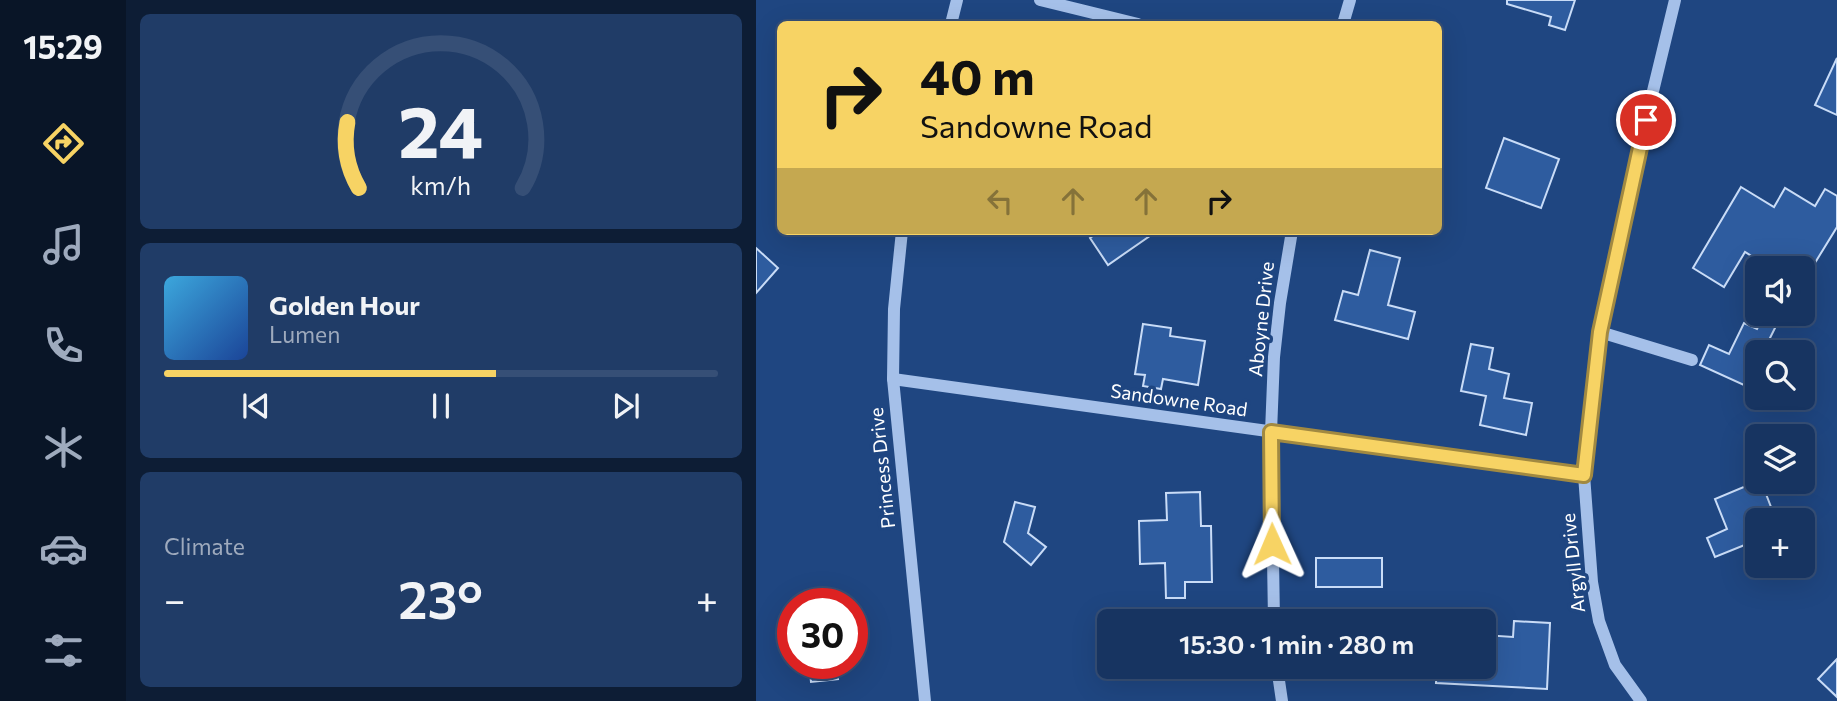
<!DOCTYPE html>
<meta charset="utf-8">
<style>
:root{--surface:#173461;--page:#203c67;--text:#f1f3f6;--muted:#9eaabd;--line:#364f76;--accent:#f7d364}
body{margin:0;font-family:Commissioner,sans-serif;background:var(--page);color:var(--text);height:100vh;display:flex;flex-direction:column;font-size:26px;white-space:nowrap}
*{box-sizing:border-box;margin:0}
p{font-size:23px;color:var(--muted)}
.icon{flex:none;width:38px;height:38px;fill:none;stroke:currentColor;stroke-width:2;stroke-linecap:round;stroke-linejoin:round}
.map{position:relative;flex:1;overflow:hidden}
.drawer{display:flex;flex-direction:column;gap:14px;padding:14px;background:#0d1d35;width:630px}
.drawer>*{flex:none}
.top-card{position:absolute;left:21px;top:21px;width:665px;height:214px;border-radius:10px;box-shadow:0 7px 28px #0002,0 0 0 2px var(--line);background:#f7d364;color:#111;overflow:hidden}
.buttons{position:absolute;left:989px;top:256px;display:grid;gap:14px}
.buttons a{display:grid;place-items:center;width:70px;height:70px;border-radius:10px;background:var(--surface);box-shadow:0 7px 28px #0002,0 0 0 2px var(--line);font-size:35px}
.speed{position:absolute;left:21px;top:588px;display:flex;gap:14px;font-size:35px;font-weight:700;text-align:center}
.speed>*{display:grid;place-content:center;width:91px;height:91px;border-radius:50%;background:var(--surface);box-shadow:0 7px 28px #0002,0 0 0 2px var(--line);line-height:1}
.speed .limit{border:10px solid #d22;background:#fff;color:#111}
.pin{position:absolute;display:grid;place-items:center;width:60px;height:60px;color:#fff;margin:-30px;border:4px solid #fff;border-radius:50%;box-shadow:0 2px 7px #0007}
.me{position:absolute;width:77px;margin:-38px;rotate:359deg;stroke-linejoin:round;filter:drop-shadow(0 0 5px #0008)}
.turn{display:flex;align-items:center;gap:24px;height:147px;padding:0 28px;font-size:32px}
.turn .icon{width:91px;height:91px;stroke-width:2.5}
.turn b{display:block;font-size:49px;line-height:60px}
.lanes{display:flex;align-items:center;height:66px;padding:0 28px;background:#0003;justify-content:center;gap:35px;direction:ltr}
.lanes .off{opacity:.35}
.big{font-size:52px;font-weight:600;line-height:1.1}
.drawer .widget{flex:1;display:flex;flex-direction:column;justify-content:center;gap:10px;min-width:0;padding:0 24px;border-radius:10px;background:var(--page)}
.drawer .dial{align-items:center;gap:0}
.dial svg{height:182px;overflow:visible;fill:none;stroke:var(--line);stroke-width:7;stroke-linecap:round;text-anchor:middle}
.dial text{fill:var(--text);stroke:none}
.song{display:flex;align-items:center;gap:21px}
.cover{width:84px;height:84px;border-radius:10px;background:linear-gradient(135deg,hsl(200 70% 55%),hsl(220 70% 35%))}
.played{height:7px;border-radius:4px;background:linear-gradient(90deg,var(--accent) 60%,var(--line) 60%)}
.keys{display:flex;justify-content:space-around;direction:ltr}
.heat{display:flex;justify-content:space-between;align-items:center;font-size:38px;direction:ltr}
.trip{position:absolute;left:341px;top:609px;width:399px;height:70px;border-radius:10px;background:var(--surface);box-shadow:0 7px 28px #0002,0 0 0 2px var(--line);font-weight:600;line-height:70px;text-align:center}
main{display:flex;flex:1;min-height:0}
.menu{display:flex;flex-direction:column;width:126px;justify-content:space-around;align-items:center;background:#091527;color:var(--muted)}
.menu .icon{width:49px;height:49px}
.menu .active{color:var(--accent)}
.menu b{font-size:32px;color:var(--text)}
.map>svg:first-child{display:block}
.building{fill:#2e5c9f;stroke:#c9dcf7;stroke-width:2}
.lines{fill:none;stroke-linecap:round;stroke-linejoin:round}
.minor{stroke:#a5c0e9;stroke-width:12}
.route-casing{stroke:#a18941;stroke-width:18}
.route{stroke:#f7d364;stroke-width:12}
.labels{text-anchor:middle;stroke-width:7;stroke-linejoin:round;paint-order:stroke}
.street-label{font-size:19px;fill:#fff;stroke:#1f4681}
</style>
<main>
<nav class="menu">
<b>15:29</b>
<svg class="icon active" aria-label="directions" viewBox="0 0 24 24"><path d="M12 3l9 9-9 9-9-9zM9 14v-3h6M13 9l2 2-2 2"/></svg>
<svg class="icon" aria-label="music" viewBox="0 0 24 24"><path d="M9 18V5l10-2v13"/><circle cx="6" cy="18" r="3"/><circle cx="16" cy="16" r="3"/></svg>
<svg class="icon" aria-label="phone" viewBox="0 0 24 24"><path d="M5 4h4l2 5-3 2q2 4 5 5l2-3 5 2v4C11 20 4 13 5 4z"/></svg>
<svg class="icon" aria-label="climate" viewBox="0 0 24 24"><path d="M12 3v18M4 7l16 10M4 17L20 7"/></svg>
<svg class="icon" aria-label="car" viewBox="0 0 24 24"><path d="M5 17H2v-5l4-1 3-4h7l3 4 3 1v5h-3M9 17h6M6 11h13"/><circle cx="7" cy="17" r="2"/><circle cx="17" cy="17" r="2"/></svg>
<svg class="icon" aria-label="filters" viewBox="0 0 24 24"><path d="M4 7h16M4 17h16"/><circle cx="9" cy="7" r="2"/><circle cx="15" cy="17" r="2"/></svg>
</nav>
<section class="drawer">
<div class="widget dial"><svg viewBox="0 0 100 80">
<path d="M14 69A42 42 0 1 1 86 69"/>
<path d="M14 69A42 42 0 0 1 9 40" stroke="#f7d364"/>
<text x="50" y="56" font-size="32" font-weight="700">24</text>
<text x="50" y="72" font-size="11">km/h</text>
</svg></div>
<div class="widget">
<div class="song"><i class="cover"></i><div><b>Golden Hour</b><p>Lumen</p></div></div>
<div class="played"></div>
<div class="keys"><svg class="icon" aria-label="previous" viewBox="0 0 24 24"><path d="M18 5L8 12l10 7zM5 5v14"/></svg><svg class="icon" aria-label="pause" viewBox="0 0 24 24"><path d="M8 5v14M16 5v14"/></svg><svg class="icon" aria-label="next" viewBox="0 0 24 24"><path d="M6 5l10 7-10 7zM19 5v14"/></svg></div>
</div>
<div class="widget"><p>Climate</p>
<div class="heat"><a>−</a><b class="big">23°</b><a>+</a></div>
</div>
</section>
<div class="map">
<svg width="1081" height="701" viewBox="0 0 1081 701">
<rect width="100%" height="100%" fill="#1f4681"/>
<g class="building">
<polygon points="751,0 819,0 809,30 793,25 795,17 751,4"/>
<polygon points="1081,58 1081,115 1059,105"/>
<polygon points="748,138 803,159 785,208 730,188"/>
<polygon points="985,187 1018,207 1029,188 1059,206 1069,189 1081,196 1081,227 1046,284 1046,268 1015,268 989,252 968,287 937,268"/>
<polygon points="344,231 401,231 352,265 334,238"/>
<polygon points="0,248 22,268 0,293"/>
<polygon points="614,250 644,258 632,305 659,312 652,339 579,320 587,291 602,295"/>
<polygon points="1009,313 1015,313 1024,318 1007,352 1001,352 1001,391 944,365 953,345 973,354 988,323 1001,329"/>
<polygon points="387,324 415,328 414,336 449,341 442,385 407,379 405,389 387,386 389,375 379,374"/>
<polygon points="715,344 737,348 733,369 753,374 748,398 776,403 770,435 724,425 730,396 705,391"/>
<polygon points="1002,481 1005,481 1020,520 1001,520 1001,540 959,557 951,538 971,529 959,499"/>
<polygon points="444,492 445,526 455,526 456,582 429,582 429,598 410,598 409,563 384,564 383,521 411,520 410,493"/>
<polygon points="259,502 279,507 272,533 290,547 275,565 248,542"/>
<rect x="560" y="558" width="66" height="29"/>
<polygon points="758,621 794,623 791,689 680,683 681,667 728,667 728,635 757,637"/>
<polygon points="1081,659 1081,697 1062,679"/>
<polygon points="53,663 80,663 82,679 55,682"/>
</g>
<g class="lines">
<g class="minor">
<polyline points="284,0 382,24"/>
<polyline points="195,24 201,0"/>
<polyline points="587,24 594,0"/>
<polyline points="146,231 138,309 137,379 169,701"/>
<polyline points="844,332 936,360"/>
<polyline points="137,379 828,475"/>
<polyline points="518,621 515,432 518,357 524,303 536,231"/>
<polyline points="521,667 526,701"/>
<polyline points="885,701 859,665 843,621 836,582 828,475 844,332 890,120 919,0"/>
</g>
</g>
<g class="lines">
<g class="route-casing">
<polyline id="route" points="516,544 515,432 828,475 844,332 890,120"/>
</g>
<use href="#route" class="route"/>
</g>
<g class="labels">
<g class="street-label">
<text transform="translate(505 319) rotate(-84)" y="7">Aboyne Drive</text>
<text transform="translate(423 400) rotate(8)" y="7">Sandowne Road</text>
<text transform="translate(126 468) rotate(-96)" y="7">Princess Drive</text>
<text transform="translate(817 563) rotate(-96)" y="7">Argyll Drive</text>
</g>
</g>
</svg>
<div class="buttons">
<a><svg class="icon" aria-label="sound" viewBox="0 0 24 24"><path d="M4 9h4l5-4v14l-5-4H4zM17 9q2 3 0 6"/></svg></a>
<a><svg class="icon" aria-label="search" viewBox="0 0 24 24"><circle cx="10" cy="10" r="6"/><path d="M15 15l6 6"/></svg></a>
<a><svg class="icon" aria-label="layers" viewBox="0 0 24 24"><path d="M12 4l9 5-9 5-9-5zM3 14l9 5 9-5"/></svg></a>
<a>+</a>
</div>
<div class="speed"><div class="limit">30</div></div>
<div class="pin" style="left:890px;top:120px;background:#d93025"><svg class="icon" aria-label="arrive" viewBox="0 0 24 24"><path d="M6 21V4h12l-3 4 3 4H6"/></svg></div>
<svg class="me" style="left:516px;top:544px" viewBox="-20 -20 40 40"><path d="M0-17L14 15 0 8-14 15z" fill="#f7d364" stroke="#fff" stroke-width="4"/></svg>
<div class="trip">15:30 · 1 min · 280 m</div>
<div class="top-card">
<div class="turn"><svg class="icon" aria-label="right" viewBox="0 0 24 24"><path d="M7 20v-9h11M14 6l5 5-5 5"/></svg><div><b>40 m</b>Sandowne Road</div></div>
<div class="lanes"><svg class="icon off" aria-label="left" viewBox="0 0 24 24"><path d="M17 20v-9H6M10 6l-5 5 5 5"/></svg><svg class="icon off" aria-label="ahead" viewBox="0 0 24 24"><path d="M12 20V5M6 11l6-6 6 6"/></svg><svg class="icon off" aria-label="ahead" viewBox="0 0 24 24"><path d="M12 20V5M6 11l6-6 6 6"/></svg><svg class="icon" aria-label="right" viewBox="0 0 24 24"><path d="M7 20v-9h11M14 6l5 5-5 5"/></svg></div>
</div>
</div>
</main>
